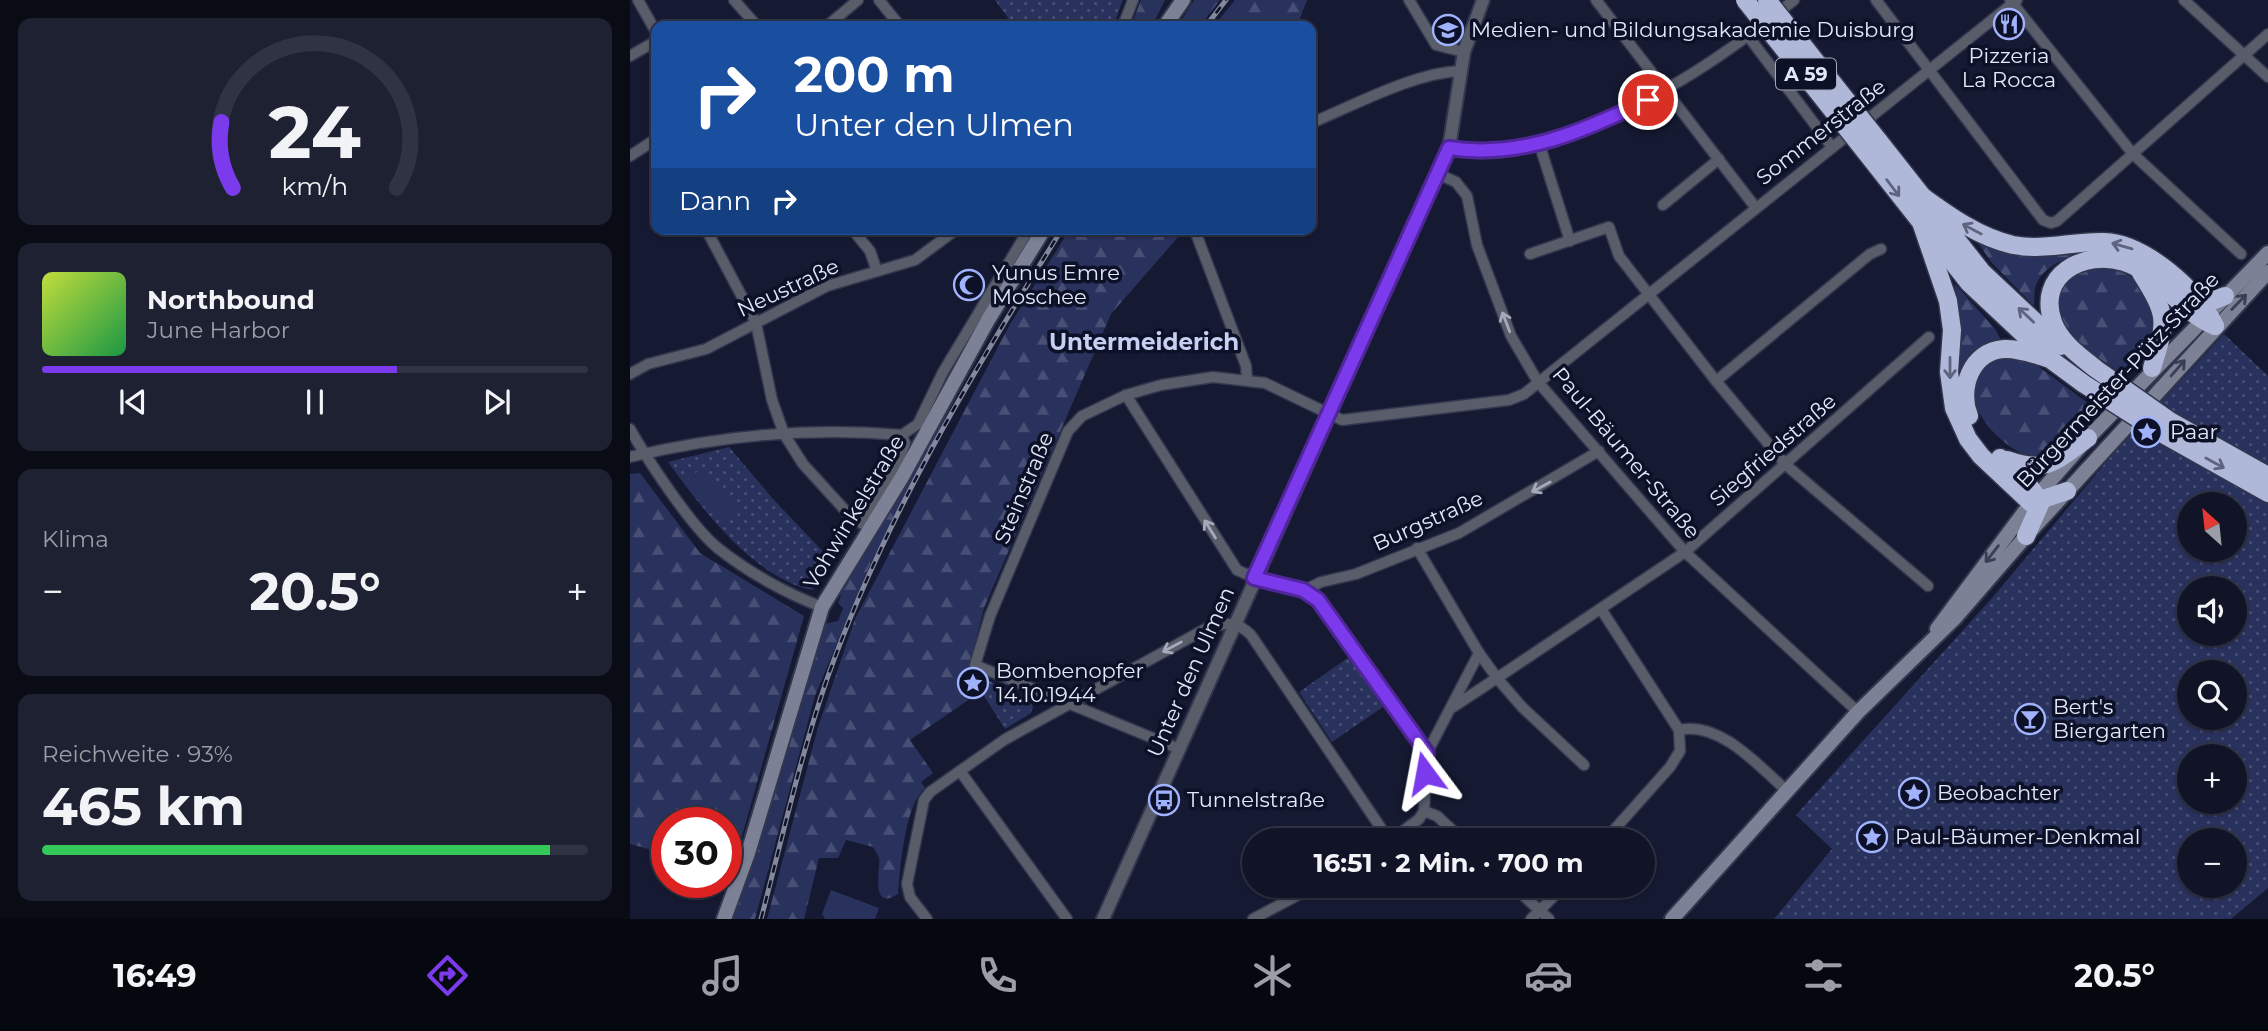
<!DOCTYPE html>
<html lang="de">
<meta charset="utf-8">
<style>
:root{--surface:#101426;--page:#1e2132;--text:#f1f3f6;--muted:#9c9ea7;--line:#303343;--accent:#7c3aed}
body{margin:0;font-family:Montserrat,sans-serif;background:var(--page);color:var(--text);height:100vh;display:flex;flex-direction:column;font-size:26px;white-space:nowrap}
*{box-sizing:border-box;margin:0}
p{font-size:23px;color:var(--muted)}
.icon{flex:none;width:38px;height:38px;fill:none;stroke:currentColor;stroke-width:2;stroke-linecap:round;stroke-linejoin:round}
.map{position:relative;flex:1;overflow:hidden}
.sheet{display:flex;flex-direction:column;gap:18px;padding:18px;background:#090b15;width:630px}
.sheet>*{flex:none}
.banner{position:absolute;left:21px;top:21px;width:665px;height:214px;border-radius:14px;box-shadow:0 2px 5px #0004,0 0 0 2px var(--line);background:#1a4fa0;color:#fff;overflow:hidden}
.needle{width:46px;rotate:333deg}
.tools{position:absolute;left:1547px;top:492px;display:grid;gap:14px}
.tools a{display:grid;place-items:center;width:70px;height:70px;border-radius:50%;background:var(--surface);box-shadow:0 2px 5px #0004,0 0 0 2px var(--line);font-size:35px}
.speed{position:absolute;left:21px;top:807px;display:flex;gap:14px;font-size:35px;font-weight:700;text-align:center}
.speed>*{display:grid;place-content:center;width:91px;height:91px;border-radius:50%;background:var(--surface);box-shadow:0 2px 5px #0004,0 0 0 2px var(--line);line-height:1}
.speed .limit{border:10px solid #d22;background:#fff;color:#111}
.pin{position:absolute;display:grid;place-items:center;width:60px;height:60px;color:#fff;margin:-30px;border:4px solid #fff;border-radius:50%;box-shadow:0 2px 7px #0007}
.me{position:absolute;width:77px;margin:-38px;rotate:347deg;stroke-linejoin:round;filter:drop-shadow(0 0 5px #0008)}
.turn{display:flex;align-items:center;gap:24px;height:147px;padding:0 28px;font-size:32px}
.turn .icon{width:91px;height:91px;stroke-width:2.5}
.turn b{display:block;font-size:49px;line-height:60px}
.then{display:flex;align-items:center;height:66px;padding:0 28px;background:#0003;gap:14px;font-size:26px}
.big{font-size:52px;font-weight:700;line-height:1.1}
.sheet .widget{flex:1;display:flex;flex-direction:column;justify-content:center;gap:10px;min-width:0;padding:0 24px;border-radius:14px;background:var(--page)}
.sheet .dial{align-items:center;gap:0}
.dial svg{height:182px;overflow:visible;fill:none;stroke:var(--line);stroke-width:7;stroke-linecap:round;text-anchor:middle}
.dial text{fill:var(--text);stroke:none}
.song{display:flex;align-items:center;gap:21px}
.cover{width:84px;height:84px;border-radius:10px;background:linear-gradient(135deg,hsl(70 70% 55%),hsl(140 70% 35%))}
.played{height:7px;border-radius:4px;background:linear-gradient(90deg,var(--accent) 65%,var(--line) 65%)}
.keys{display:flex;justify-content:space-around;direction:ltr}
.heat{display:flex;justify-content:space-between;align-items:center;font-size:38px;direction:ltr}
.charge{height:10px;border-radius:5px;background:linear-gradient(90deg,#34c759 93%,var(--line) 0)}
.trip{position:absolute;left:612px;top:828px;width:413px;height:70px;border-radius:35px;background:var(--surface);box-shadow:0 2px 5px #0004,0 0 0 2px var(--line);font-weight:700;line-height:70px;text-align:center}
.menu{display:flex;height:112px;justify-content:space-around;align-items:center;background:#06080f;color:var(--muted)}
.menu .icon{width:49px;height:49px}
.menu .current{color:var(--accent)}
.menu b{font-size:32px;color:var(--text)}
main{display:flex;flex:1;min-height:0}
.map>svg:first-child{display:block}
.forest{fill:url(#forest-firs)}
.park{fill:url(#park-dots);fill-rule:evenodd}
.pitch{fill:#29315d}
.lines{fill:none;stroke-linecap:round;stroke-linejoin:round}
.minor-casing{stroke:#32374e;stroke-width:13}
.tertiary-casing{stroke:#32374e;stroke-width:16}
.secondary-casing{stroke:#32374e;stroke-width:18}
.motorway-casing{stroke:#32374e;stroke-width:21}
.minor{stroke:#595d6a;stroke-width:10}
.tertiary{stroke:#595d6a;stroke-width:12}
.secondary{stroke:#7c8196;stroke-width:14}
.motorway{stroke:#afb8d8;stroke-width:18}
.rail-casing{stroke:#83889d;stroke-width:5}
.rail{stroke:#0d1128;stroke-width:2.5;stroke-dasharray:8;stroke-linecap:butt}
.motorway-bridge-casing{stroke:#32374e;stroke-width:21;stroke-linecap:butt}
.motorway-bridge{stroke:#afb8d8;stroke-width:18}
.oneway{stroke:#5e6480}
.oneway2{stroke:#393e54}
.oneway3{stroke:#a5a9b9}
.route-casing{stroke:#51269a;stroke-width:18}
.route{stroke:#7c3aed;stroke-width:12}
.labels{text-anchor:middle;stroke-width:7;stroke-linejoin:round;paint-order:stroke}
.shield{fill:#0d1128;stroke:#a3a8ba;stroke-width:2}
.shield-label{font-size:19px;font-weight:bold;fill:#e3e8f9}
.poi-label{font-size:21px;fill:#e3e8f9;stroke:#0d1128;text-anchor:start}
.street-label{font-size:21px;fill:#e3e8f9;stroke:#0d1128}
.neighbourhood-label{font-size:23px;font-weight:bold;fill:#c7d0f2;stroke:#0d1128}
</style>
<main>
<section class="sheet">
<div class="widget dial"><svg viewBox="0 0 100 80">
<path d="M14 69A42 42 0 1 1 86 69"/>
<path d="M14 69A42 42 0 0 1 9 40" stroke="#7c3aed"/>
<text x="50" y="56" font-size="32" font-weight="700">24</text>
<text x="50" y="72" font-size="11">km/h</text>
</svg></div>
<div class="widget">
<div class="song"><i class="cover"></i><div><b>Northbound</b><p>June Harbor</p></div></div>
<div class="played"></div>
<div class="keys"><svg class="icon" aria-label="previous" viewBox="0 0 24 24"><path d="M18 5L8 12l10 7zM5 5v14"/></svg><svg class="icon" aria-label="pause" viewBox="0 0 24 24"><path d="M8 5v14M16 5v14"/></svg><svg class="icon" aria-label="next" viewBox="0 0 24 24"><path d="M6 5l10 7-10 7zM19 5v14"/></svg></div>
</div>
<div class="widget"><p>Klima</p>
<div class="heat"><a>−</a><b class="big">20.5°</b><a>+</a></div>
</div>
<div class="widget"><p>Reichweite · 93%</p><b class="big">465 km</b><div class="charge"></div></div>
</section>
<div class="map">
<svg width="1638" height="919" viewBox="0 0 1638 919">
<defs>
<pattern id="forest-firs" width="22" height="20" patternUnits="userSpaceOnUse" patternTransform="scale(1.75)"><rect width="22" height="20" fill="#29315d"/><path d="M5 1l3.5 6h-7zM16 11l3.5 6h-7z" fill="#484f75"/></pattern>
<pattern id="park-dots" width="8" height="8" patternUnits="userSpaceOnUse" patternTransform="scale(1.75)"><rect width="8" height="8" fill="#29315d"/><path d="M2 2h.1M6 6h.1" fill="none" stroke="#484f75" stroke-width="1.8" stroke-linecap="round"/></pattern>
</defs>
<rect width="100%" height="100%" fill="#151a32"/>
<g class="forest">
<polygon points="511,0 535,0 522,26 501,26"/>
<polygon points="564,0 590,0 570,26 548,26"/>
<polygon points="605,0 677,0 667,26 584,26"/>
<path d="M 440,229 L 555,229 L 481,314 L 354,608 L 338,671 L 350,692 L 280,740 L 303,773 L 291,782 L 295,788 C 275,804 270,868 268,894 C 239,913 251,867 249,858 C 248,854 245,851 243,847 L 216,840 L 208,858 L 189,858 L 174,919 L 137,919 L 188,727 L 225,619 L 379,326 Z"/>
<path d="M 1345,239 L 1391,252 L 1452,252 C 1436,257 1412,268 1406,285 C 1403,292 1405,301 1404,306 L 1362,263 Z"/>
<path d="M 1463,264 C 1516,276 1518,285 1526,336 L 1490,373 L 1433,333 L 1423,301 L 1431,281 Z"/>
<polygon points="1325,284 1365,329 1372,342 1327,389"/>
<path d="M 1381,356 L 1404,363 L 1459,404 L 1408,460 C 1361,448 1303,372 1381,356 Z"/>
<polygon points="335,369 339,372 239,567 185,696 125,919 103,919 194,624 208,621 213,608 208,603 211,595 207,593"/>
<polygon points="10,473 70,553 174,616 110,843 102,859 96,863 96,822 37,822 37,854 0,844 0,474"/>
</g>
<g class="park">
<polygon points="365,0 493,0 483,26 384,26"/>
<path d="M 1594,334 L 1638,376 L 1638,888 L 1601,919 L 1144,919 L 1202,849 L 1166,815 L 1362,598 L 1483,454 ZM 1559,504 L 1605,504 L 1605,550 L 1559,550 ZM 1559,588 L 1605,588 L 1605,634 L 1559,634 ZM 1559,672 L 1605,672 L 1605,718 L 1559,718 ZM 1559,756 L 1605,756 L 1605,802 L 1559,802 ZM 1559,840 L 1605,840 L 1605,886 L 1559,886 Z"/>
<path d="M 99,447 L 143,499 L 202,561 L 182,590 C 122,577 72,508 38,462 Z"/>
<polygon points="719,657 753,707 702,742 669,692"/>
<polygon points="338,671 400,700 403,707 401,713 375,729"/>
</g>
<g class="pitch">
<polygon points="73,467 111,511 96,525 57,480"/>
<polygon points="201,890 249,908 245,919 195,919 192,914"/>
</g>
<g class="lines">
<g class="minor-casing">
<g id="minor">
<polyline points="8,0 26,32"/>
<polyline points="104,0 127,26"/>
<polyline points="249,0 270,26"/>
<polyline points="779,0 806,45 834,52"/>
<polyline points="966,0 1126,208"/>
<polyline points="1246,0 1413,220 1421,223 1427,221 1638,34"/>
<polyline points="1380,0 1503,154 1611,254"/>
<polyline points="1554,0 1638,77"/>
<polyline points="197,26 228,0"/>
<polyline points="493,26 503,0"/>
<polyline points="1118,36 1202,147"/>
<polyline points="0,56 26,41"/>
<path d="M 681,123 C 725,105 783,73 830,71"/>
<polyline points="909,143 940,241"/>
<path d="M 819,148 C 830,150 841,153 851,153 C 878,154 905,145 929,137 C 1020,106 1091,59 1164,0"/>
<polyline points="0,156 26,139"/>
<polyline points="808,174 826,182 837,196 847,245 881,336 908,382 1055,552 1228,712"/>
<polyline points="1033,205 1089,159"/>
<polyline points="76,229 126,323 142,400 154,434 173,464 224,520 233,524 271,455 275,443 272,435"/>
<polyline points="222,229 240,251 247,271"/>
<polyline points="567,229 567,236 616,366 617,379"/>
<polyline points="900,254 979,227 989,256 1086,381 1156,465 1298,586"/>
<polyline points="0,374 18,364 76,349 197,286 285,260 327,229"/>
<polyline points="1086,381 1240,254 1251,249"/>
<path d="M 496,395 L 607,570 C 633,583 663,584 688,600 L 797,753"/>
<path d="M 0,429 C 17,459 62,528 89,549 C 118,572 157,594 192,607"/>
<polyline points="272,435 288,424 313,372 399,229"/>
<path d="M 0,457 C 88,436 182,427 272,435"/>
<polyline points="673,591 691,582 726,574 829,533 969,451"/>
<path d="M 971,609 L 1049,730 C 1089,720 1130,767 1157,791"/>
<polyline points="823,707 867,678 849,653"/>
<polyline points="547,748 345,665 360,616 438,431 452,416 496,395 531,385 583,377 635,383 712,420 879,400 894,394 1387,0"/>
<polyline points="954,765 892,707 867,678 1055,552 1299,337"/>
<polyline points="330,771 437,919"/>
<polyline points="794,811 807,816 833,840"/>
<polyline points="761,840 789,819 794,811 797,753 849,653 787,548"/>
<polyline points="975,840 1040,767 1050,751 1049,730"/>
<polyline points="883,886 919,919"/>
<path d="M 297,919 L 280,897 L 277,884 L 294,800 L 300,792 L 374,740 L 579,627 C 597,623 607,621 621,635 L 759,840"/>
<polyline points="623,919 685,886"/>
<polyline points="901,919 934,886"/>
</g>
</g>
<g class="tertiary-casing">
<polyline id="tertiary" points="473,919 819,148 834,52 853,0"/>
</g>
<g class="secondary-casing">
<g id="secondary">
<polyline points="535,26 553,0"/>
<polyline points="1307,629 1401,503 1458,438 1638,253"/>
<polyline points="94,919 118,853 192,607 272,477 358,320 414,229"/>
<polyline points="1042,919 1228,712 1325,618 1396,536 1638,272"/>
</g>
</g>
<g class="motorway-casing">
<g id="motorway">
<polyline points="1248,140 1352,272 1431,346"/>
<polyline points="1234,150 1339,283 1420,359 1454,384"/>
<path d="M 1289,194 C 1318,215 1348,237 1383,245 C 1415,251 1442,241 1474,242 C 1514,243 1569,291 1585,326"/>
<polyline points="1292,225 1318,301 1322,330 1319,372 1324,408 1338,439 1351,456 1401,503 1437,491"/>
<path d="M 1511,273 C 1538,316 1537,320 1522,368"/>
<polyline points="1568,299 1579,302 1595,296"/>
<path d="M 1466,369 C 1450,356 1430,342 1423,322 C 1406,275 1454,249 1494,262 C 1531,274 1550,312 1585,326"/>
<path d="M 1339,416 C 1328,389 1341,351 1374,349 C 1388,348 1403,354 1417,358"/>
<polyline points="1540,421 1638,476"/>
<polyline points="1531,433 1638,493"/>
<polyline points="1370,458 1397,483 1411,502 1396,536"/>
<path d="M 1377,460 C 1417,474 1426,461 1458,438"/>
</g>
</g>
<use href="#minor" class="minor"/>
<use href="#tertiary" class="tertiary"/>
<use href="#secondary" class="secondary"/>
<use href="#motorway" class="motorway"/>
<g class="rail-casing">
<g id="rail">
<polyline points="576,26 596,0"/>
<path d="M 131,919 C 152,839 170,757 197,679 C 253,520 343,372 432,229"/>
</g>
</g>
<use href="#rail" class="rail"/>
<g class="motorway-bridge-casing">
<g id="motorway-bridge">
<polyline points="1115,0 1234,150"/>
<polyline points="1137,0 1248,140"/>
<polyline points="1466,369 1540,421"/>
<polyline points="1454,384 1531,433"/>
</g>
</g>
<use href="#motorway-bridge" class="motorway-bridge"/>
</g>
<defs><path id="oneway-shaft" d="M-6 0H5M1.5-3L5.5 0L1.5 3" fill="none" stroke-width="1.6" stroke-linecap="round" stroke-linejoin="round" transform="scale(1.75)"/></defs>
<g class="oneway">
<use href="#oneway-shaft" transform="translate(1263 188) rotate(53)"/>
<use href="#oneway-shaft" transform="translate(1342 229) rotate(-152)"/>
<use href="#oneway-shaft" transform="translate(1492 246) rotate(-164)"/>
<use href="#oneway-shaft" transform="translate(1396 315) rotate(-137)"/>
<use href="#oneway-shaft" transform="translate(1320 368) rotate(90)"/>
<use href="#oneway-shaft" transform="translate(1585 463) rotate(29)"/>
</g>
<g class="oneway2">
<use href="#oneway-shaft" transform="translate(1609 302) rotate(-46)"/>
<use href="#oneway-shaft" transform="translate(1548 368) rotate(-49)"/>
<use href="#oneway-shaft" transform="translate(1362 554) rotate(128)"/>
</g>
<g class="oneway3">
<use href="#oneway-shaft" transform="translate(876 322) rotate(-111)"/>
<use href="#oneway-shaft" transform="translate(911 487) rotate(151)"/>
<use href="#oneway-shaft" transform="translate(580 529) rotate(-122)"/>
<use href="#oneway-shaft" transform="translate(542 647) rotate(152)"/>
</g>
<g class="lines">
<g class="route-casing">
<path id="route" d="M 795,773 L 797,753 L 688,600 L 673,590 L 624,578 L 819,148 C 891,159 954,131 1018,100"/>
</g>
<use href="#route" class="route"/>
</g>
<defs>
<g id="restaurant-ring" transform="scale(1.575)"><circle r="9.5" fill="#0d1128" stroke="#a1b2fd" stroke-width="1.5"/><path d="M-5-6h1v4h1v-4h1v4h1v-4h1v5L-1.5 .5V6h-2V.5L-5-1ZM5-6V6H3V1.5H1.5Q1.5-4 5-6Z" fill="#a1b2fd"/></g>
<g id="university-ring" transform="scale(1.575)"><circle r="9.5" fill="#0d1128" stroke="#a1b2fd" stroke-width="1.5"/><path d="M0-5L7-2L0 1L-7-2ZM-4 1L0 2.5L4 1V4Q0 6-4 4Z" fill="#a1b2fd"/></g>
<g id="mosque-ring" transform="scale(1.575)"><circle r="9.5" fill="#0d1128" stroke="#a1b2fd" stroke-width="1.5"/><path d="M3.5-4.9A6 6 0 1 0 3.5 4.9A5 5 0 1 1 3.5-4.9Z" fill="#a1b2fd"/></g>
<g id="sight-ring" transform="scale(1.575)"><circle r="9.5" fill="#0d1128" stroke="#a1b2fd" stroke-width="1.5"/><path d="M0-6L1.8-2.2L6-1.7L2.9 1.2L3.7 5.4L0 3.3L-3.7 5.4L-2.9 1.2L-6-1.7L-1.8-2.2Z" fill="#a1b2fd"/></g>
<g id="bar-ring" transform="scale(1.575)"><circle r="9.5" fill="#0d1128" stroke="#a1b2fd" stroke-width="1.5"/><path d="M-6-5H6L.8 .8V4.5H3.5V6h-7V4.5H-.8V.8Z" fill="#a1b2fd"/></g>
<g id="bus-ring" transform="scale(1.575)"><circle r="9.5" fill="#0d1128" stroke="#a1b2fd" stroke-width="1.5"/><path d="M-5-6H5V4H4V6H2V4H-2V6H-4V4H-5ZM-3.5-4V0h7V-4ZM-3.5 1.2v1.5H-2V1.2ZM2 1.2v1.5H3.5V1.2Z" fill="#a1b2fd"/></g>
</defs>
<g fill-rule="evenodd">
<use href="#restaurant-ring" x="1379" y="24"/>
<use href="#university-ring" x="818" y="30"/>
<use href="#mosque-ring" x="339" y="285"/>
<use href="#sight-ring" x="1517" y="432"/>
<use href="#sight-ring" x="343" y="683"/>
<use href="#bar-ring" x="1400" y="719"/>
<use href="#sight-ring" x="1284" y="793"/>
<use href="#bus-ring" x="534" y="800"/>
<use href="#sight-ring" x="1242" y="837"/>
</g>
<g class="labels">
<rect class="shield" x="1146" y="58.5" width="60" height="31" rx="5"/>
<g class="shield-label">
<text x="1176" y="81">A 59</text>
</g>
<g class="poi-label">
<text x="841" y="37">Medien- und Bildungsakademie Duisburg</text>
<text x="1379" y="63" text-anchor="middle">Pizzeria<tspan x="1379" dy="24">La Rocca</tspan></text>
<text x="362" y="280">Yunus Emre<tspan x="362" dy="24">Moschee</tspan></text>
<text x="1540" y="439">Paar</text>
<text x="366" y="678">Bombenopfer<tspan x="366" dy="24">14.10.1944</tspan></text>
<text x="1423" y="714">Bert's<tspan x="1423" dy="24">Biergarten</tspan></text>
<text x="1307" y="800">Beobachter</text>
<text x="557" y="807">Tunnelstraße</text>
<text x="1265" y="844">Paul-Bäumer-Denkmal</text>
</g>
<g class="street-label">
<text transform="translate(1191 132) rotate(-38)" y="7">Sommerstraße</text>
<text transform="translate(158 288) rotate(-25)" y="7">Neustraße</text>
<text transform="translate(1488 380) rotate(-47)" y="7">Bürgermeister-Pütz-Straße</text>
<text transform="translate(1143 450) rotate(-41)" y="7">Siegfriedstraße</text>
<text transform="translate(996 453) rotate(50)" y="7">Paul-Bäumer-Straße</text>
<text transform="translate(394 488) rotate(-67)" y="7">Steinstraße</text>
<text transform="translate(224 512) rotate(-59)" y="7">Vohwinkelstraße</text>
<text transform="translate(798 521) rotate(-24)" y="7">Burgstraße</text>
<text transform="translate(561 672) rotate(-66)" y="7">Unter den Ulmen</text>
</g>
<g class="neighbourhood-label">
<text x="514" y="350">Untermeiderich</text>
</g>
</g>
</svg>
<div class="tools">
<a><svg class="needle" viewBox="-14 -14 28 28"><path d="M0-13l5 13h-10z" fill="#e53935"/><path d="M0 13l5-13h-10z" fill="#9c9ea7"/></svg></a>
<a><svg class="icon" aria-label="sound" viewBox="0 0 24 24"><path d="M4 9h4l5-4v14l-5-4H4zM17 9q2 3 0 6"/></svg></a>
<a><svg class="icon" aria-label="search" viewBox="0 0 24 24"><circle cx="10" cy="10" r="6"/><path d="M15 15l6 6"/></svg></a>
<a>+</a>
<a>−</a>
</div>
<div class="speed"><div class="limit">30</div></div>
<div class="pin" style="left:1018px;top:100px;background:#d93025"><svg class="icon" aria-label="arrive" viewBox="0 0 24 24"><path d="M6 21V4h12l-3 4 3 4H6"/></svg></div>
<svg class="me" style="left:795px;top:773px" viewBox="-20 -20 40 40"><path d="M0-17L14 15 0 8-14 15z" fill="#7c3aed" stroke="#fff" stroke-width="4"/></svg>
<div class="trip">16:51 · 2 Min. · 700 m</div>
<div class="banner">
<div class="turn"><svg class="icon" aria-label="right" viewBox="0 0 24 24"><path d="M7 20v-9h11M14 6l5 5-5 5"/></svg><div><b>200 m</b>Unter den Ulmen</div></div>
<div class="then">Dann<svg class="icon" aria-label="right" viewBox="0 0 24 24"><path d="M7 20v-9h11M14 6l5 5-5 5"/></svg></div>
</div>
</div>
</main>
<nav class="menu">
<b>16:49</b>
<svg class="icon current" aria-label="directions" viewBox="0 0 24 24"><path d="M12 3l9 9-9 9-9-9zM9 14v-3h6M13 9l2 2-2 2"/></svg>
<svg class="icon" aria-label="music" viewBox="0 0 24 24"><path d="M9 18V5l10-2v13"/><circle cx="6" cy="18" r="3"/><circle cx="16" cy="16" r="3"/></svg>
<svg class="icon" aria-label="phone" viewBox="0 0 24 24"><path d="M5 4h4l2 5-3 2q2 4 5 5l2-3 5 2v4C11 20 4 13 5 4z"/></svg>
<svg class="icon" aria-label="climate" viewBox="0 0 24 24"><path d="M12 3v18M4 7l16 10M4 17L20 7"/></svg>
<svg class="icon" aria-label="car" viewBox="0 0 24 24"><path d="M5 17H2v-5l4-1 3-4h7l3 4 3 1v5h-3M9 17h6M6 11h13"/><circle cx="7" cy="17" r="2"/><circle cx="17" cy="17" r="2"/></svg>
<svg class="icon" aria-label="filters" viewBox="0 0 24 24"><path d="M4 7h16M4 17h16"/><circle cx="9" cy="7" r="2"/><circle cx="15" cy="17" r="2"/></svg>
<b>20.5°</b>
</nav>
